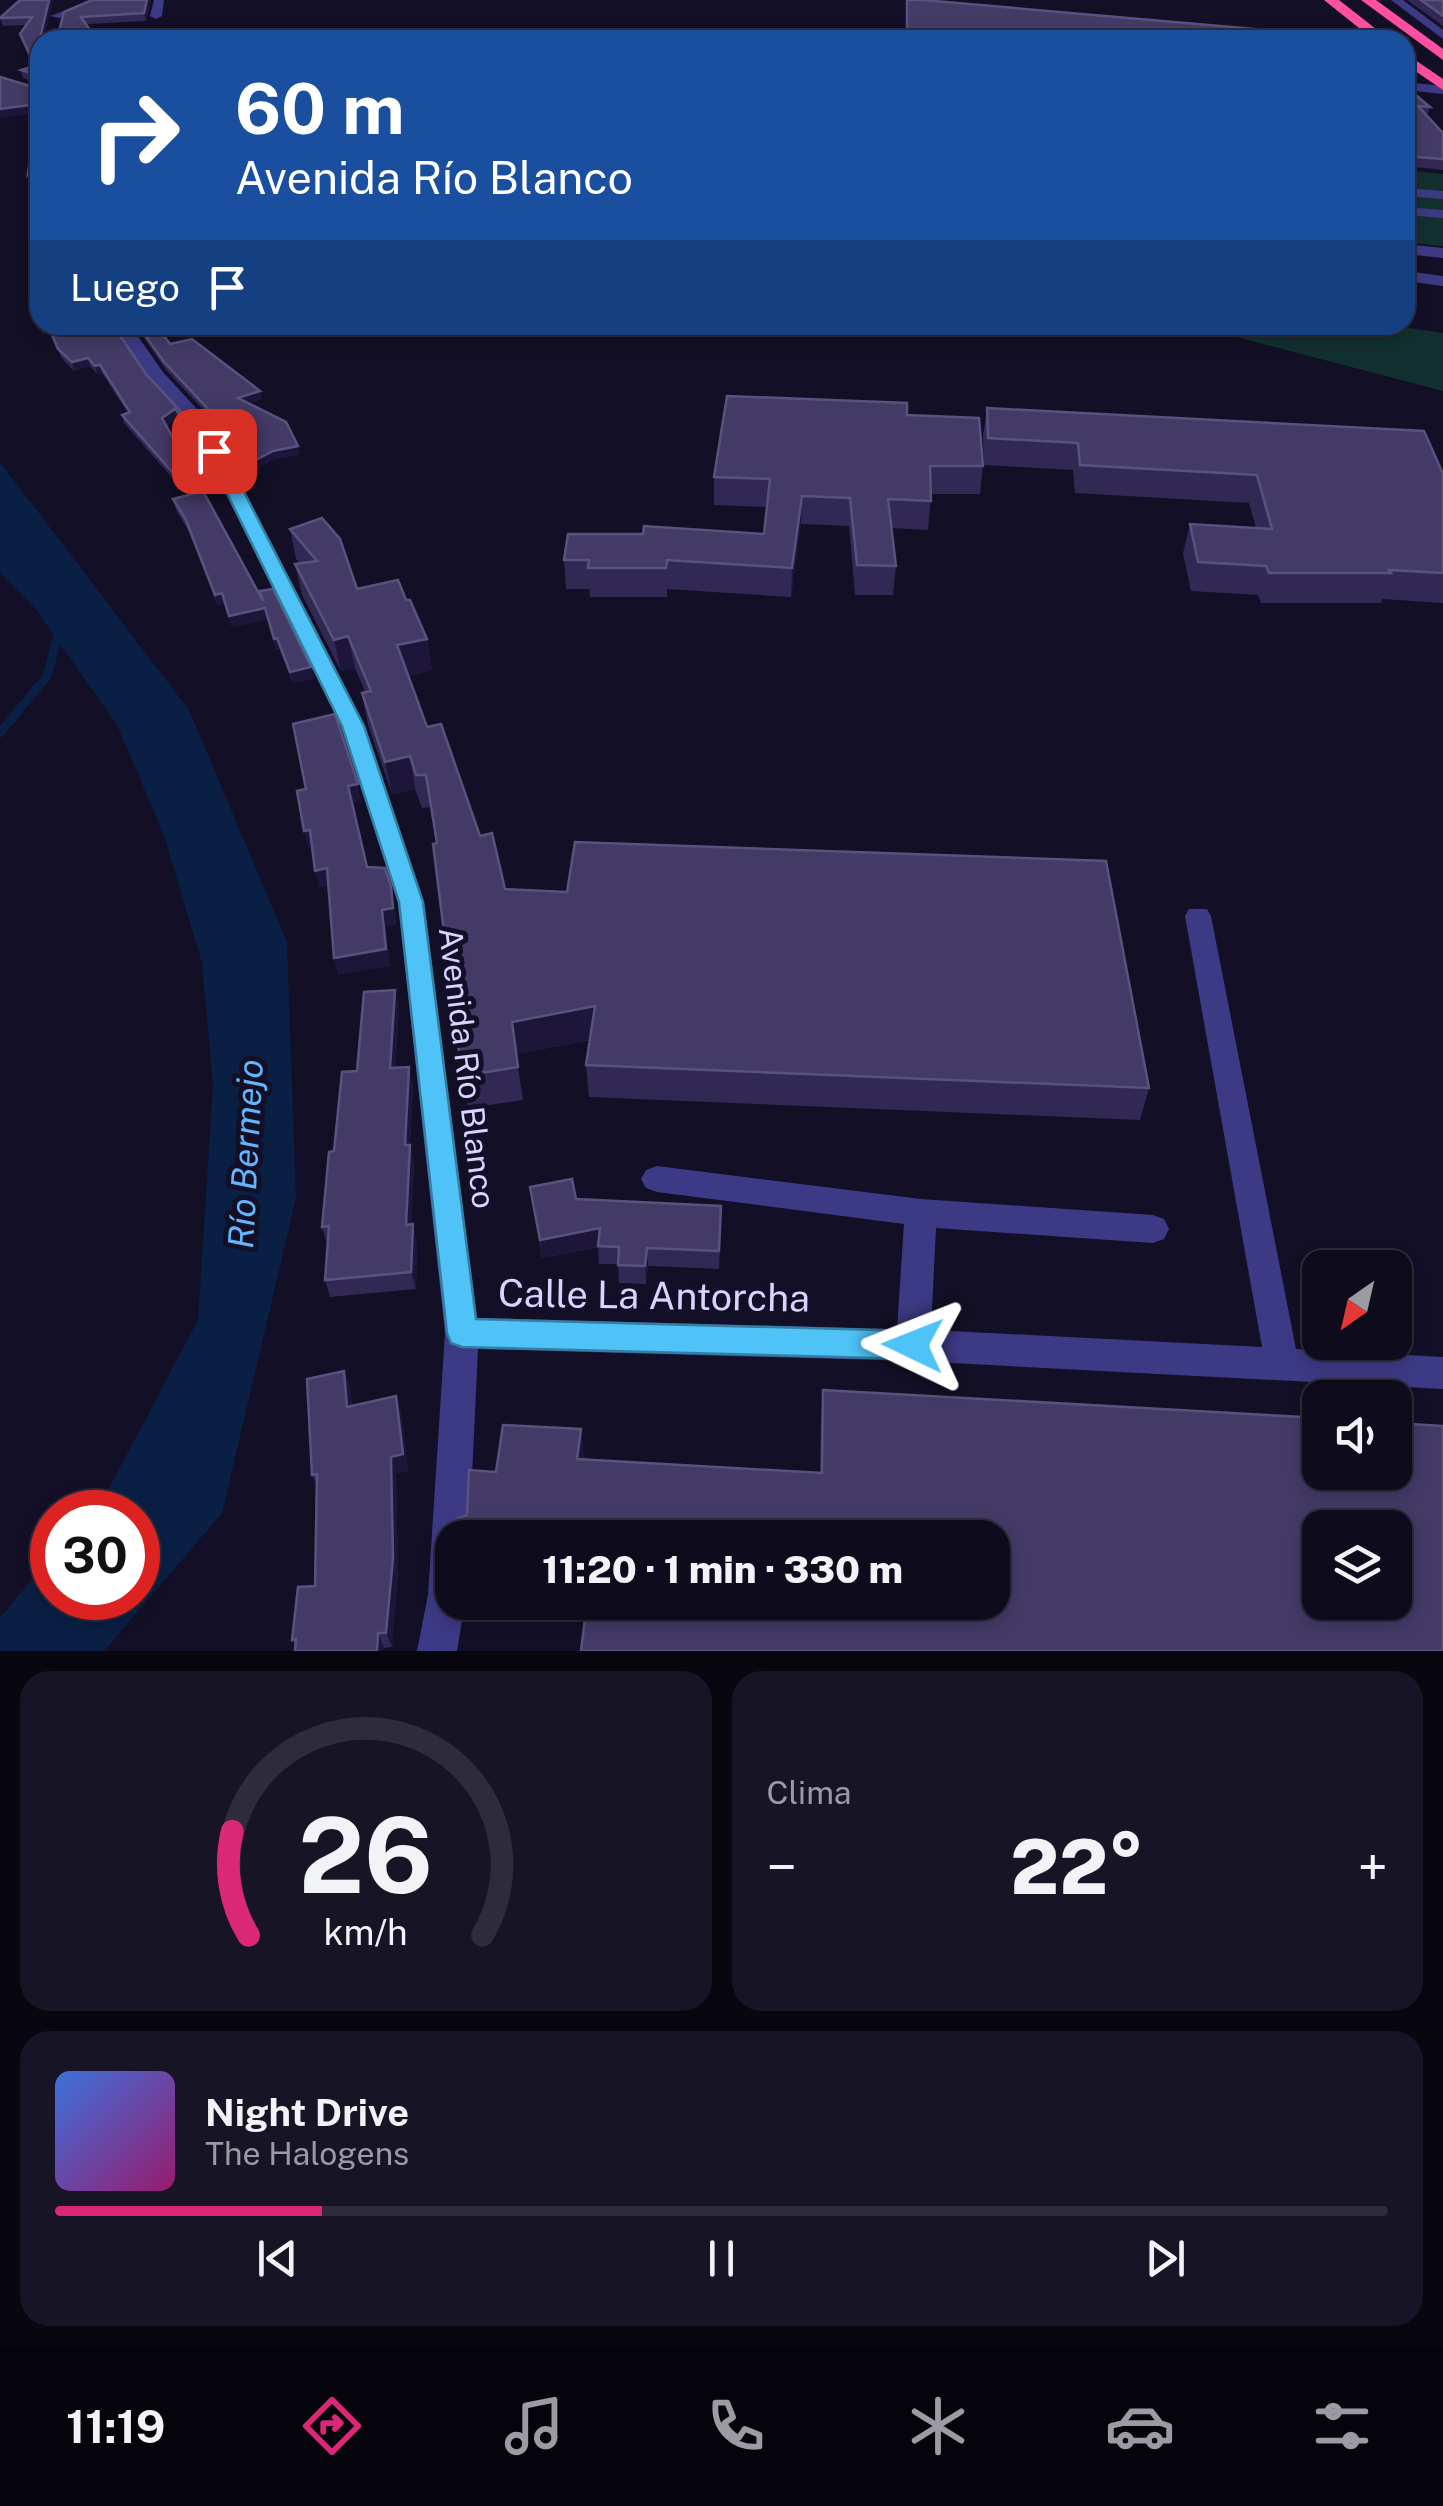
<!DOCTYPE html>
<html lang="es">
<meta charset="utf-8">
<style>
:root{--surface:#0e0b1c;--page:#171425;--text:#f1f3f6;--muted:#9b9ba3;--line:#2e2b3b;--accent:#db2777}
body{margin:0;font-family:"Public Sans",sans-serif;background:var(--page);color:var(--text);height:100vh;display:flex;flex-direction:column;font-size:38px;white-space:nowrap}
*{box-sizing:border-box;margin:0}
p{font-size:32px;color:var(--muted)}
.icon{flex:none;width:55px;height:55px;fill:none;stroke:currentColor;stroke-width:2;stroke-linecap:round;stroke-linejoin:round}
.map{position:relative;height:1651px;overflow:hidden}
.sheet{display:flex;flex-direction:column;gap:20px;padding:20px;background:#08060f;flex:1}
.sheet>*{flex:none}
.guide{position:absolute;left:30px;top:30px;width:1385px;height:305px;border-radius:30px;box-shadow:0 5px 15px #0003,0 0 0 2px var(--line);background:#1a4fa0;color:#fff;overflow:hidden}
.needle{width:65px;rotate:214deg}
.tools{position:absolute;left:1302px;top:1250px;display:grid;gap:20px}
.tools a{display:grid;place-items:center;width:110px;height:110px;border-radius:20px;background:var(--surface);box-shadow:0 5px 15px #0003,0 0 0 2px var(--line);font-size:50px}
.speed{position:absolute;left:30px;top:1490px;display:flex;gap:20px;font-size:50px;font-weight:700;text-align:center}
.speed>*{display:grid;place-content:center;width:130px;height:130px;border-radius:50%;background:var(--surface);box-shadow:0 5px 15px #0003,0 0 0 2px var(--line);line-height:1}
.speed .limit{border:15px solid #d22;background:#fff;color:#111}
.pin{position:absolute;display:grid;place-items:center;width:85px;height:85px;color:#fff;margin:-42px;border-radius:20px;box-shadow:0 5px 15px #0006}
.me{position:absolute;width:110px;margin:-55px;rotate:272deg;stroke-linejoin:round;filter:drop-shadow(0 0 8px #0008)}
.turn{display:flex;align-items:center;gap:35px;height:210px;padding:0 40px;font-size:45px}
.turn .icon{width:130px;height:130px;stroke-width:2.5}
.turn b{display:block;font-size:70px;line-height:85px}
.then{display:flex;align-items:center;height:95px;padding:0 40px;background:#0003;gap:20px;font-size:38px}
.big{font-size:75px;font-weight:800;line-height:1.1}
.sheet .tile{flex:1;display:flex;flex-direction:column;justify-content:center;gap:15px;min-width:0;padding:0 35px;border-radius:30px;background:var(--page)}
.sheet .dial{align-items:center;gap:0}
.dial svg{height:260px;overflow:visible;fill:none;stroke:var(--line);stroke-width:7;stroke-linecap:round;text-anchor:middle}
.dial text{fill:var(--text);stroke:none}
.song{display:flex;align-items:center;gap:30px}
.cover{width:120px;height:120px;border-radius:15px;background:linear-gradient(135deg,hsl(220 70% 55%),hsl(320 70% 35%))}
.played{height:10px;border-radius:5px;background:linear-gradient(90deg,var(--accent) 20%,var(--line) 20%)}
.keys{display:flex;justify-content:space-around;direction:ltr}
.heat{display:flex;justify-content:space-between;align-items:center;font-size:55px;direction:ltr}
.sheet .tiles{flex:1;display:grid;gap:20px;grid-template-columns:1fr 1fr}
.tile:last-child{grid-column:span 2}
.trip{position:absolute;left:435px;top:1520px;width:575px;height:100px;border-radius:30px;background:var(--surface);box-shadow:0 5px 15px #0003,0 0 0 2px var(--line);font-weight:800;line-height:100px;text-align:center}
.tab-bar{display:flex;height:160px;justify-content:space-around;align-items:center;background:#06040b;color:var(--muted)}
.tab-bar .icon{width:70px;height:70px}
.tab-bar .active{color:var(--accent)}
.tab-bar b{font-size:45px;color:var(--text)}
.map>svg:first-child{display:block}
.green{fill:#12302f}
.water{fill:#0a1f44}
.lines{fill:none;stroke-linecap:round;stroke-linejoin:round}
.stream{stroke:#0a1f44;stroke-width:9}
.minor{fill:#3d3a85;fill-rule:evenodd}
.highway{fill:#ff4fa3;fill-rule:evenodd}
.wall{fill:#312854}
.shaded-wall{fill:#1d163a}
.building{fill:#433a66;stroke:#5a527e;stroke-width:2.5;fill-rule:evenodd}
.route{fill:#4fc3f7;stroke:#337fa1;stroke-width:2.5}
.labels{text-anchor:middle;stroke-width:10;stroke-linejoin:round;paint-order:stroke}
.street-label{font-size:32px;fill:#d9d4ff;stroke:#130f26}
.water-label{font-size:35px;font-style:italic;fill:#62b6ff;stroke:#130f26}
.near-street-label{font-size:38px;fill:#d9d4ff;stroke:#130f26}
</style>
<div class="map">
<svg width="1443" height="1651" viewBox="0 0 1443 1651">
<rect width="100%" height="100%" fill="#130f26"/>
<g class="green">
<polygon points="1405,170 1443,174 1443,246 1405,242"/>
<polygon points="1191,325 1389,325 1443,333 1443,391"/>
</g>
<polygon class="water" points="0,462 189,710 287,942 296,1198 222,1513 104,1651 0,1651 0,1618 52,1555 52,1598 138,1598 138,1512 89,1512 109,1488 198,1320 213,1085 202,963 164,835 117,725 34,607 0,573"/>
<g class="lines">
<polyline class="stream" points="0,733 47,676 60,628"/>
<g class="minor">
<polygon points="94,0 110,0 60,18 50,16"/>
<polygon points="154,0 164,0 162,16 156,19 150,16"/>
<polygon points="1391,0 1403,0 1443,30 1443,39"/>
<polygon points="797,28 897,37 903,40 800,35 794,40 782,40"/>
<polygon points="1405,82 1443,86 1443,94 1405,90"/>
<polygon points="1405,188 1443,191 1443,199 1405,196"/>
<polygon points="1405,207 1443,210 1443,218 1405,215"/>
<polygon points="1405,244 1443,248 1443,258 1405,254"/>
<polygon points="1405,271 1443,276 1443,286 1405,281"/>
<polygon points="114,325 130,325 163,372 207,420 365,726 424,902 477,1318 897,1329 904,1224 657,1192 646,1188 641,1179 646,1170 657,1166 921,1199 1153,1215 1164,1219 1169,1229 1164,1239 1153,1243 936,1228 931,1330 1262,1347 1185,916 1189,909 1207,909 1211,916 1296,1349 1443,1357 1443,1389 913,1361 478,1349 469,1538 452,1538 452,1602 465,1602 457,1651 417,1651 428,1595 445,1333 398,902 341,726 233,503 190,422 151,380"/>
</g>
<g class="highway">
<polygon points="1324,0 1339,0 1390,40 1374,40"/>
<polygon points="1361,0 1376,0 1443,49 1443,60"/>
<polygon points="1405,53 1443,79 1443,90 1405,64"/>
</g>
</g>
<g class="wall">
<polygon points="53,0 45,34 58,35 64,12 151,0 146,21 86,24 40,84 23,78 21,70 33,66 20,34 27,25 3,26 0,18"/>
<polygon points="1407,0 1443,0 1443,26"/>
<polygon points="1405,86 1430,107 1427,116 1443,133 1443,170 1405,166"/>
<polygon points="48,325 146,374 192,429 194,437 177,418 166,426 199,492 263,601 314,678 293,683 280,650 276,650 268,619 232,627 225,604 218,606 188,530 176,510 173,499 187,495 124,423 122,415 128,413 102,373 97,374 90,366 74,371 61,357"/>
<polygon points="135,325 156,325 170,344 260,391 262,399 249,403 300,454 275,459 254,471 238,471 210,417 166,370"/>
<polygon points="987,408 1443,474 1443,603 1382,599 1381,603 1261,603 1258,595 1191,591 1183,553 1190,524 1256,528 1249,503 1075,493 1073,470 984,465 983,436"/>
<polygon points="907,415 983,466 980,494 931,494 928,530 891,528 896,566 893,595 855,595 849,526 801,524 791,597 667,589 667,597 590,597 589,589 566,589 564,560 764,534 767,507 714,505 714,477"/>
<polygon points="290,529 357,589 406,600 427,639 432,670 408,676 427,727 505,889 1149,1088 1140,1120 589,1097 586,1065 590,1040 516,1054 523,1100 468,1108 462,1076 437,843 431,807 422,808 415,789 392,794 368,725 362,693 365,692 355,668 341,671 302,595 295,564 300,563 296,559"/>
<polygon points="399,1008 395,1068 413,1085 410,1145 414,1162 411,1224 417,1242 416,1289 330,1297 325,1280 327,1244 322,1227 334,1151 357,1071"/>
<polygon points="530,1187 576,1199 721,1224 719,1269 648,1266 646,1284 619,1283 618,1264 599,1264 598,1247 542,1258"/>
<polygon points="344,1371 350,1388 352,1406 396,1396 401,1413 408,1471 396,1473 398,1573 392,1647 384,1648 384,1651 295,1651 296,1647 292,1640 315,1586 317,1486 312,1475"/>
<polygon points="823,1390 1320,1418 992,1538 459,1538 456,1526 467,1515 496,1472 584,1454 584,1459 820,1473 821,1415"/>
</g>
<g class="shaded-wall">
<polygon points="49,0 53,0 44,40 41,34"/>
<polygon points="147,0 151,0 146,21 144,13"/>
<polygon points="37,104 40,113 0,118 0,109"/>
<polygon points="40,158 40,171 31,183 28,174"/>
<polygon points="88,358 90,366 74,371 72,362"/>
<polygon points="100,365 102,373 97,374 95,366"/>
<polygon points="260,391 262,399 240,406 238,398"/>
<polygon points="175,409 177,418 164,427 162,418"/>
<polygon points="298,446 300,454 275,459 254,471 252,462 273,451"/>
<polygon points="198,483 200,492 190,498 188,490"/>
<polygon points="802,496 801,524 791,597 792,568"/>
<polygon points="222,593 225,604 218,606 215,595"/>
<polygon points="265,608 268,619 232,627 229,616"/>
<polygon points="348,636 355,668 341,671 334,640"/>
<polygon points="277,638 280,650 276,650 274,639"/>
<polygon points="427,639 432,670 403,677 397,645"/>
<polygon points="311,667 314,678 293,683 290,672"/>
<polygon points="410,756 415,789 392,794 385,762"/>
<polygon points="358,784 361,801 351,803 348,786"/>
<polygon points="310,830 314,847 308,848 304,831"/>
<polygon points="327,868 331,886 319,888 315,871"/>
<polygon points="391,886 397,925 386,927 390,966 338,975 334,958 382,910"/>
<polygon points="395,990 399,1008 394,1086 390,1068"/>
<polygon points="595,1006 598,1038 516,1054 512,1022"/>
<polygon points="409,1067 413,1085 409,1163 405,1145"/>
<polygon points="410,1145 414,1162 411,1242 406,1225"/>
<polygon points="413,1224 417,1242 416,1289 411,1272"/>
<polygon points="600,1228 601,1246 542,1258 540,1240"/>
<polygon points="647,1248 648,1266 646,1284 645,1266"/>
<polygon points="344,1371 350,1388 353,1424 347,1407"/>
<polygon points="396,1396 401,1413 408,1471 396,1473 398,1573 392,1647 386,1633 391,1457"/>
<polygon points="581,1429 584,1454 581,1483 577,1459"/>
<polygon points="378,1633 384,1648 384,1651 377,1651"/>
</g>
<g class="building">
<polygon points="20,0 49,0 41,34 58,35 64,12 92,0 147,0 144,13 81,17 97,40 40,40 40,76 21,70 35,66 20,34 32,17 0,18"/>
<polygon points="907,0 923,0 1346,37 1350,40 802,40 810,30 907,36"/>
<polygon points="1421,0 1443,0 1443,16"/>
<polygon points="0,77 40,89 40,85 40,158 28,174 37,104 0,109"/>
<polygon points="1405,86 1430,107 1418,106 1443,133 1443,159 1405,156"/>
<polygon points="48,325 113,325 146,374 185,416 192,429 175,409 162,418 198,483 188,490 122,415 130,412 100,365 95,366 88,358 72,362 58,349"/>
<polygon points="138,325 156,325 170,344 192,339 260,391 238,398 286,422 298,446 273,451 252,462 236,463 208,409 164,362"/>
<polygon points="727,396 907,403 907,415 979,418 983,466 930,466 931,501 888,499 896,566 857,565 850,498 802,496 792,568 667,560 666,568 588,568 589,560 564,560 568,534 643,534 644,526 764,534 770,479 714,477"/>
<polygon points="987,408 1424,431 1443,474 1443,573 1389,570 1391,573 1269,573 1266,566 1198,562 1190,524 1272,529 1257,475 1080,465 1078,443 988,438"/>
<polygon points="203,491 263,601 260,591 273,589 311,667 290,672 277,638 274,639 265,608 229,616 222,593 215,595 186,520 173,499"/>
<polygon points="322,518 340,539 357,589 398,580 406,600 410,600 427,639 397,645 427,727 441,724 480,836 492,833 505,889 567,892 575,842 1106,861 1149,1088 586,1065 595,1006 512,1022 518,1067 462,1076 433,844 437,843 426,775 416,775 410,756 385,762 362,693 371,691 348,636 334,640 295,564 317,561 290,529"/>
<polygon points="335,714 358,784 348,786 367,867 385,868 391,886 393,908 382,910 386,949 334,958 327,868 315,871 310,830 304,831 297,791 306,789 293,724"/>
<polygon points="395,990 390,1068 409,1067 405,1145 410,1145 406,1225 413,1224 411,1272 325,1280 329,1226 322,1227 329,1152 334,1151 342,1072 357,1071 364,992"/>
<polygon points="572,1179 576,1199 721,1206 719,1251 647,1248 645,1266 618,1265 619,1247 598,1246 600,1228 540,1240 530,1187"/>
<polygon points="344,1371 347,1407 396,1396 403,1454 391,1457 393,1558 386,1633 378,1633 377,1651 295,1651 296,1639 292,1640 298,1587 315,1586 317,1474 312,1475 307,1379"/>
<path d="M 823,1390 L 1320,1418 L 1320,1472 L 1395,1472 L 1395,1423 L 1443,1426 L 1443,1651 L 581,1651 L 587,1602 L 992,1602 L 992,1538 L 485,1538 L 486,1529 L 456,1526 L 458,1518 L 467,1515 L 469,1470 L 496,1472 L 503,1425 L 581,1429 L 577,1459 L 822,1473 ZM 1320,1528 L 1395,1528 L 1395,1602 L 1320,1602 Z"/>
</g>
<polygon class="route" points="214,446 223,451 364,726 423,902 476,1319 913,1331 924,1335 928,1345 924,1355 913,1359 462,1347 451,1343 447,1333 399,902 342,726 206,451"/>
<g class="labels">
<g class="street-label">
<text transform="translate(467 1068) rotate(83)" y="11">Avenida Río Blanco</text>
</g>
<g class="water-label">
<text transform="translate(246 1154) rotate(-87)" y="12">Río Bermejo</text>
</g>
<g class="near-street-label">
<text transform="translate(654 1296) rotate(1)" y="13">Calle La Antorcha</text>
</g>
</g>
</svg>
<div class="tools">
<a><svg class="needle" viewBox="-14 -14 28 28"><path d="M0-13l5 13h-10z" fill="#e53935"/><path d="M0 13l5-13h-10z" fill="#9b9ba3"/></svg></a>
<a><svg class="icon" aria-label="sound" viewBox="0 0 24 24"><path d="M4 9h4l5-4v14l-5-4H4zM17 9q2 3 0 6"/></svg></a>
<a><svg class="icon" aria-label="layers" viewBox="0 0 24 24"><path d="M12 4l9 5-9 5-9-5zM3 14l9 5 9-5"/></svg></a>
</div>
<div class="speed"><div class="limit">30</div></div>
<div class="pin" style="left:214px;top:451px;background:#d93025"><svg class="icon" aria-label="arrive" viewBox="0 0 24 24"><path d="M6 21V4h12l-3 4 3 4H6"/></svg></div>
<svg class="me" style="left:913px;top:1345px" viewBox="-20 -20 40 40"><path d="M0-17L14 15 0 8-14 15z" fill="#4fc3f7" stroke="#fff" stroke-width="4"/></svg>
<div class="trip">11:20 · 1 min · 330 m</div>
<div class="guide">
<div class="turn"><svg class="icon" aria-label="right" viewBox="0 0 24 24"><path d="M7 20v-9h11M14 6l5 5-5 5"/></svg><div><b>60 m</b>Avenida Río Blanco</div></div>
<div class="then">Luego<svg class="icon" aria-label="arrive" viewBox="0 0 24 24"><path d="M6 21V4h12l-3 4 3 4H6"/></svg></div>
</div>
</div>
<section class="sheet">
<div class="tiles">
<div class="tile dial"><svg viewBox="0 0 100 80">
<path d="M14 69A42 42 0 1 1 86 69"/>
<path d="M14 69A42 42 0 0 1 9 37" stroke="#db2777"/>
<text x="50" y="56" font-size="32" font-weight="700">26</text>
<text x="50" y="72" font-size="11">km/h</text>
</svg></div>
<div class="tile"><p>Clima</p>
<div class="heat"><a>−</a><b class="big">22°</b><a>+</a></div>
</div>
<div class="tile">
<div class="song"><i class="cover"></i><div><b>Night Drive</b><p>The Halogens</p></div></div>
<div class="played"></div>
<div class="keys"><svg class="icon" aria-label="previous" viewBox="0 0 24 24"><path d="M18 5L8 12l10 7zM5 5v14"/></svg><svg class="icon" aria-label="pause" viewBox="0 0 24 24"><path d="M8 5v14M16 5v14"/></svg><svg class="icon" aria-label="next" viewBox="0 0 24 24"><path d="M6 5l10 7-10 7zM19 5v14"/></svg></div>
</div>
</div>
</section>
<nav class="tab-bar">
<b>11:19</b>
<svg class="icon active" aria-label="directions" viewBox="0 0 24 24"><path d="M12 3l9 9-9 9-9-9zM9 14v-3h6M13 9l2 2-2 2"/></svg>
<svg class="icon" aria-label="music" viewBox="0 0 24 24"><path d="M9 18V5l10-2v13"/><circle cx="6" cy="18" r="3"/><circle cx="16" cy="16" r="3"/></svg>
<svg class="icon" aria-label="phone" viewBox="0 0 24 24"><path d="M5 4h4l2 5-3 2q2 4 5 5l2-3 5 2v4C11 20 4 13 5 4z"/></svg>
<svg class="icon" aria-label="climate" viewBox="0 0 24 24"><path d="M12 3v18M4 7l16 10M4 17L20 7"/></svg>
<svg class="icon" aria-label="car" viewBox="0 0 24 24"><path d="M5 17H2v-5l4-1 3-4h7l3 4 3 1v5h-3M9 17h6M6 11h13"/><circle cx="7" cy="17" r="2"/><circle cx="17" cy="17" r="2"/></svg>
<svg class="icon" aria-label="filters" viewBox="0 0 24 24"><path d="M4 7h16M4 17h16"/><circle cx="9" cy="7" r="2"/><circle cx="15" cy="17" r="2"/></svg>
</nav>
